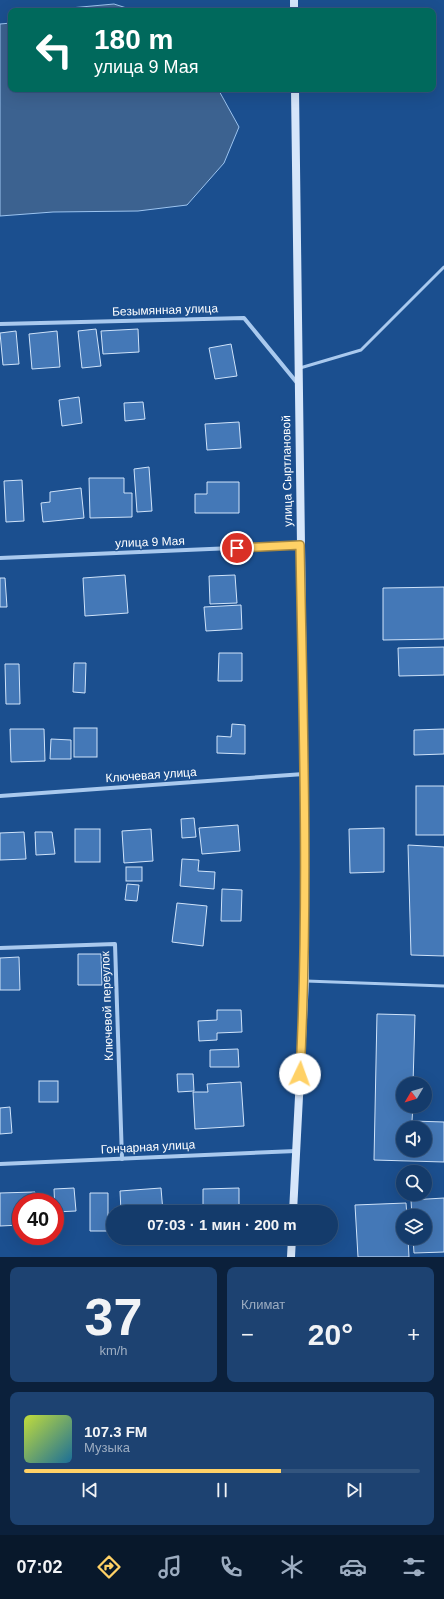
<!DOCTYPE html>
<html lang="ru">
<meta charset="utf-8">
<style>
:root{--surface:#143b6b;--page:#1d4271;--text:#f1f3f6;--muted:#9dadc1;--line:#33557e;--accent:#ffd166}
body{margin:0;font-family:Helvetica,sans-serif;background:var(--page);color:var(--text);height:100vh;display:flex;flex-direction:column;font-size:15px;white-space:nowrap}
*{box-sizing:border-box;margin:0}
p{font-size:13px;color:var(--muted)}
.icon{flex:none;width:22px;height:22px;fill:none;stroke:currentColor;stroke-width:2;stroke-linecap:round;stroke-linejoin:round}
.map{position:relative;height:1257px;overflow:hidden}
.side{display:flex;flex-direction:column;gap:10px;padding:10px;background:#0b203b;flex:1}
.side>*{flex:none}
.top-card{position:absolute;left:8px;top:8px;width:428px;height:84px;border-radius:8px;box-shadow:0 4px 16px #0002,0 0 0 1px var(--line);background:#00695c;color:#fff;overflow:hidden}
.needle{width:26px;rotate:232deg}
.controls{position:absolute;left:396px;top:1077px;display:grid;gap:8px}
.controls a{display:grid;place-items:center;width:36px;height:36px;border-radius:50%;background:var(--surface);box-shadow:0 4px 16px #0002,0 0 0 1px var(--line);font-size:20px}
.speed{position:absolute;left:12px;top:1193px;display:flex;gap:8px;font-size:20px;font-weight:700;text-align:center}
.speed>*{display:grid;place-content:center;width:52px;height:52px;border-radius:50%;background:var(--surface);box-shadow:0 4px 16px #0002,0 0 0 1px var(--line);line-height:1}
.speed .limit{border:6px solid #d22;background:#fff;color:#111}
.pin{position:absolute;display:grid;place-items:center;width:34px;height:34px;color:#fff;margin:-17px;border:2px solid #fff;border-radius:50%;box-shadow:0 1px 4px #0007}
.me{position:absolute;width:44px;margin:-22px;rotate:3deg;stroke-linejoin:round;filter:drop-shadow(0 0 3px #0008)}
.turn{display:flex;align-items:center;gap:14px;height:84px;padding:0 20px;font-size:18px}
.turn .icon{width:52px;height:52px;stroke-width:2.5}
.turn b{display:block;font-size:28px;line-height:34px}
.big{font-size:30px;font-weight:800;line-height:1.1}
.side .widget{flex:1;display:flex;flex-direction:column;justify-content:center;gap:6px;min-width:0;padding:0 14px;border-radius:8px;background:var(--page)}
.side .dial{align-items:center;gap:0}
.dial b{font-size:52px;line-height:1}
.song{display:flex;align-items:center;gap:12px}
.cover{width:48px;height:48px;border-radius:6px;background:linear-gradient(135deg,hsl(70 70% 55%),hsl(200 70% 35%))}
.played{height:4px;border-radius:2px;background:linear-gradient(90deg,var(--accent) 65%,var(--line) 65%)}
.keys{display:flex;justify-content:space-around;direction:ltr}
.heat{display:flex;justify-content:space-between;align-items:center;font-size:22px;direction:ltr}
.side .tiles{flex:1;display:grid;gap:10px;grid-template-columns:1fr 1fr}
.widget:last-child{grid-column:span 2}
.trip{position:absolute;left:106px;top:1205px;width:232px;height:40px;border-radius:20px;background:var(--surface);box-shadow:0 4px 16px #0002,0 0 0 1px var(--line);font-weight:800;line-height:40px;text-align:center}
.tabs{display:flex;height:64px;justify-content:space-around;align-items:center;background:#08182b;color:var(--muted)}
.tabs .icon{width:28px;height:28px}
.tabs .selected{color:var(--accent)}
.tabs b{font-size:18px;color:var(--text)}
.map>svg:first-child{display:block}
.water{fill:#3c6290;stroke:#9cc4f0}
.building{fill:#4478b7;stroke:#cfe3fa;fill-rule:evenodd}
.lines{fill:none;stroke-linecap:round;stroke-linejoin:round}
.lane{stroke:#a9c9ee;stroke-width:3}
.street{stroke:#a9c9ee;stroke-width:4}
.secondary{stroke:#d6e6fa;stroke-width:8}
.route-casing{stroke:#a68842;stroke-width:10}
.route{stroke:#ffd166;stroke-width:7}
.labels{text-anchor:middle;stroke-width:3;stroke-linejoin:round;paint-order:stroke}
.street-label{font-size:12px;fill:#fff;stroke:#1b4f8f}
</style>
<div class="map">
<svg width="444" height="1257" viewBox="0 0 444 1257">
<rect width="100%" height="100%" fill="#1b4f8f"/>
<g class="water">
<polygon points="114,4 136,11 61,11 70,8"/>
<polygon points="11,23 11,89 218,89 239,127 224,163 187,205 138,211 53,212 0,216 0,24"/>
</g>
<g class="building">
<polygon points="96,329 101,366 82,368 78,331"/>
<polygon points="138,329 139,352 103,354 101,331"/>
<polygon points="16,331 19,364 3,365 0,333"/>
<polygon points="57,331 60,367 32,369 29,334"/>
<polygon points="231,344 237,376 215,379 209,348"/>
<polygon points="79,397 82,423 62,426 59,400"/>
<polygon points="143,402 145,419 125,421 124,403"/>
<polygon points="239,422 241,448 207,450 205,424"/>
<polygon points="149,467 152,511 137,512 134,469"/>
<polygon points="89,478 124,478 124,493 132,493 132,517 90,518"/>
<polygon points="22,480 24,521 6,522 4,481"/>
<polygon points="207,482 239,482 239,513 195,513 195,494 207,494"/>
<polygon points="81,488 84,518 43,522 41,503 50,502 50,492"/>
<polygon points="125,575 128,613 85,616 83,578"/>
<polygon points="235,575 237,603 210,604 209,576"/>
<polygon points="0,578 5,578 7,607 0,607"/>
<polygon points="444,587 444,639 383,640 383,588"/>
<polygon points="241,605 242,629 206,631 204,607"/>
<polygon points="444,647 444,675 399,676 398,648"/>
<polygon points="219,653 242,653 242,681 218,681"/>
<polygon points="74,663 86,663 85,693 73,692"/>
<polygon points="5,664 19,664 20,704 6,704"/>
<polygon points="232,724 245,725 245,754 217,753 217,736 231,737"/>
<rect x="74" y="728" width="23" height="29"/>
<polygon points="10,729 44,729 45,761 11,762"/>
<polygon points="444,729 444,754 414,755 414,730"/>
<polygon points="51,739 71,740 71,759 50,759"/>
<rect x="416" y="786" width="28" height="49"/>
<polygon points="194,818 196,837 182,838 181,819"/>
<polygon points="238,825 240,851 202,854 199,828"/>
<polygon points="384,828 384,872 350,873 349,829"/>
<rect x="75" y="829" width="25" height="33"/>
<polygon points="151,829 153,861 124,863 122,831"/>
<polygon points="24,832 26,859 0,860 0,833"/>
<polygon points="35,832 52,832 55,854 36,855"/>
<polygon points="408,845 444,847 444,956 411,955"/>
<polygon points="182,859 199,860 198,871 215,872 214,889 180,886"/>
<rect x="126" y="867" width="16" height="14"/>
<polygon points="127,884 139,885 137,901 125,900"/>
<polygon points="222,889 242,890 241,921 221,921"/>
<polygon points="177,903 207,906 203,946 172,942"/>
<polygon points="78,954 101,954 102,985 78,985"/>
<polygon points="19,957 20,990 0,990 0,958"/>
<polygon points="217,1010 241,1010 242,1032 217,1033 217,1040 199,1041 198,1021 217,1020"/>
<path d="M 377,1014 L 415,1015 L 413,1084 L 403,1084 L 403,1106 L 413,1106 L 412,1121 L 444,1122 L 444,1162 L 374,1160 ZM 403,1128 L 425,1128 L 425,1150 L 403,1150 Z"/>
<polygon points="238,1049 239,1067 210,1067 210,1050"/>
<polygon points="177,1074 193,1074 194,1091 178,1092"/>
<rect x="39" y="1081" width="19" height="21"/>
<polygon points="241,1082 244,1126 195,1129 193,1092 208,1092 207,1084"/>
<polygon points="10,1107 12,1133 0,1134 0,1108"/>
<polygon points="74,1188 76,1211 55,1212 54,1189"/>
<polygon points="161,1188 163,1212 121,1212 120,1191"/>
<polygon points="239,1188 239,1212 203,1212 203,1189"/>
<polygon points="35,1192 35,1202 21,1202 21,1225 0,1226 0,1193"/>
<polygon points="90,1193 108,1193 108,1219 113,1219 113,1231 90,1231"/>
<polygon points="444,1198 444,1252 414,1253 413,1238 425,1238 425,1216 412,1216 411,1200"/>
<polygon points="406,1203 407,1216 403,1216 403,1238 408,1238 409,1257 358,1257 355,1205"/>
</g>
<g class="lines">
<g class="lane">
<polyline points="300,368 361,350 444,267"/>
<polyline points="306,981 444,986"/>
</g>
<g class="street">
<polyline points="0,324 244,318 298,384"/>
<polyline points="0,558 300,545"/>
<polyline points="0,796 304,774"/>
<polyline points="0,948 115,944 122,1159"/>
<polyline points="0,1164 296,1151"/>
</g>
<g class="secondary">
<polyline points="294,0 294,11"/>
<polyline points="293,1212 305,981 304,774 295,89"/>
<polyline points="291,1257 292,1238"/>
</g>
</g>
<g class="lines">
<g class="route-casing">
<path id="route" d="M 237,548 L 300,545 C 303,721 309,898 300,1074"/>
</g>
<use href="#route" class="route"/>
</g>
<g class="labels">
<g class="street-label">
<text transform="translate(165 310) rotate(-2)" y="4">Безымянная улица</text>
<text transform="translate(287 471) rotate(-91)" y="4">улица Сыртлановой</text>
<text transform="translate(150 542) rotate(-2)" y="4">улица 9 Мая</text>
<text transform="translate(151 775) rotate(-4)" y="4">Ключевая улица</text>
<text transform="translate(107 1006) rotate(-92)" y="4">Ключевой переулок</text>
<text transform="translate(148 1147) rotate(-3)" y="4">Гончарная улица</text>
</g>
</g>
</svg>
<div class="controls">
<a><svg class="needle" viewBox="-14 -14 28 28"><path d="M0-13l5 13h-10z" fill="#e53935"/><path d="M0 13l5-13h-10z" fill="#9dadc1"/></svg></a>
<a><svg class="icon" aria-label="sound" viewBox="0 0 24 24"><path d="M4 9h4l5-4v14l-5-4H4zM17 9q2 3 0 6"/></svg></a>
<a><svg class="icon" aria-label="search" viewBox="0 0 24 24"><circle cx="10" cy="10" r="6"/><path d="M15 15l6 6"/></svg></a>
<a><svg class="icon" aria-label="layers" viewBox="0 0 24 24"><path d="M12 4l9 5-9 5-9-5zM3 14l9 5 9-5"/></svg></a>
</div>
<div class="speed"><div class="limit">40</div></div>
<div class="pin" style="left:237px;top:548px;background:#d93025"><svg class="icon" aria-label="arrive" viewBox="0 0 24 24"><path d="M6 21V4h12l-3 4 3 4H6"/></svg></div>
<svg class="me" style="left:300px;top:1074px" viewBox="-20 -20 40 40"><circle r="19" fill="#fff"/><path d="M0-13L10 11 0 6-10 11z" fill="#ffd166"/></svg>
<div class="trip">07:03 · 1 мин · 200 m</div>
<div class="top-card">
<div class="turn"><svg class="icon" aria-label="left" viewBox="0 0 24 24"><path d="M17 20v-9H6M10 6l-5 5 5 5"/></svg><div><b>180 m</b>улица 9 Мая</div></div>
</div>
</div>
<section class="side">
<div class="tiles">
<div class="widget dial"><b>37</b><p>km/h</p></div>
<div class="widget"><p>Климат</p>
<div class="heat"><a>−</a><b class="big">20°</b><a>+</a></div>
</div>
<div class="widget">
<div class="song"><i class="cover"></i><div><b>107.3 FM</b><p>Музыка</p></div></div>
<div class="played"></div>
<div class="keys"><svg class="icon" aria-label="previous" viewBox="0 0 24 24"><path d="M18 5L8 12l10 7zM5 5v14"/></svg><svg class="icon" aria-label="pause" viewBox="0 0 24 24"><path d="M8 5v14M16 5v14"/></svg><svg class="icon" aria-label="next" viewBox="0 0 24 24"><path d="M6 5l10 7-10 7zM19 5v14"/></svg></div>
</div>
</div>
</section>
<nav class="tabs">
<b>07:02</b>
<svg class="icon selected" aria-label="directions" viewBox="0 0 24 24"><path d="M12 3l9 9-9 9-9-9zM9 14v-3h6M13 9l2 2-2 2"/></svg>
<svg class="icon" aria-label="music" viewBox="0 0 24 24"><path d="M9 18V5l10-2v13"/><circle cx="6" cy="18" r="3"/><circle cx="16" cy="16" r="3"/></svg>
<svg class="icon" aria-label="phone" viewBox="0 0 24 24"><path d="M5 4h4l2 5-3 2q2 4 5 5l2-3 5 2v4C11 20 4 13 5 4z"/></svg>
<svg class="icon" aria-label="climate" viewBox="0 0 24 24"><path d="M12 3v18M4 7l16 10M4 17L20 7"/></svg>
<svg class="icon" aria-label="car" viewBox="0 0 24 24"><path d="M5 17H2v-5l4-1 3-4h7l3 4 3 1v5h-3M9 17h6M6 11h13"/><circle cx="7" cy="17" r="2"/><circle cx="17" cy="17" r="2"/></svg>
<svg class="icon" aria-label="filters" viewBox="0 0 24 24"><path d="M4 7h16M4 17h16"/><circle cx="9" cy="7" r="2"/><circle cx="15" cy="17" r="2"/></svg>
</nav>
